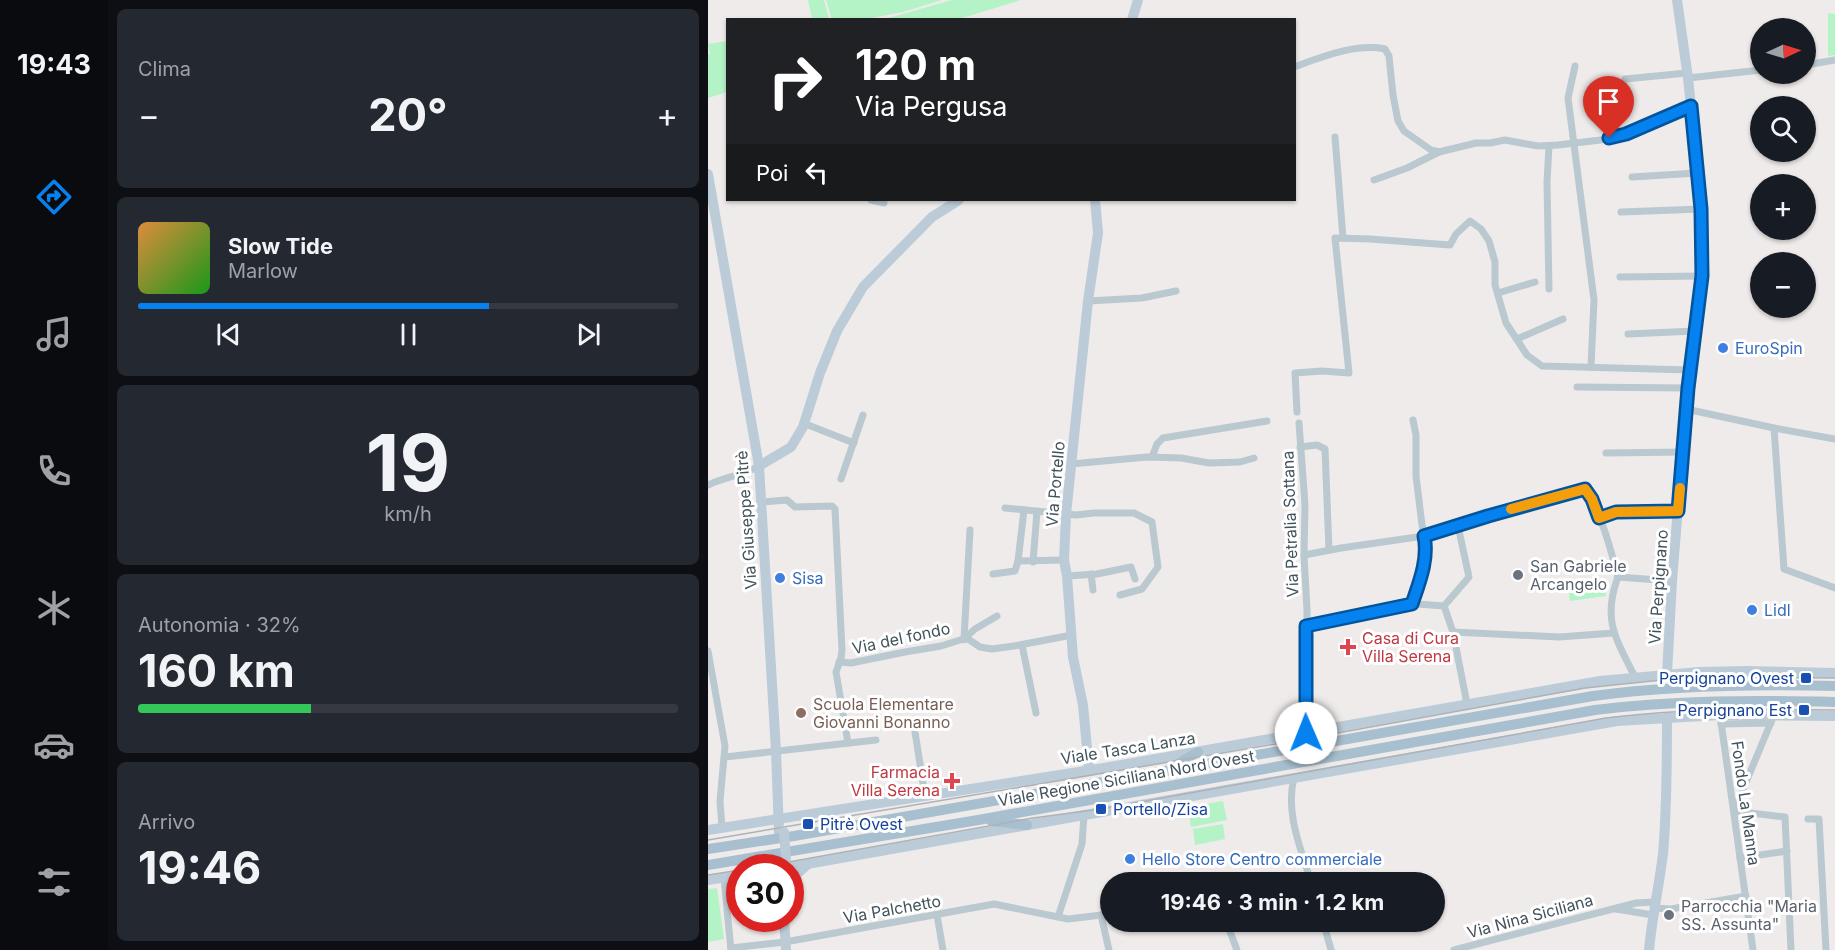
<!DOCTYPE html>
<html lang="it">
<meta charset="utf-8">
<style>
:root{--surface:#171b24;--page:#242831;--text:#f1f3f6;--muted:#9ea1a6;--line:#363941;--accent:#0582ef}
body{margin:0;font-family:Inter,sans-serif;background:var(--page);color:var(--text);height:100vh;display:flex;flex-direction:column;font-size:22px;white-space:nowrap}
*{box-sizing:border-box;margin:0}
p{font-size:20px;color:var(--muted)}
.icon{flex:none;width:33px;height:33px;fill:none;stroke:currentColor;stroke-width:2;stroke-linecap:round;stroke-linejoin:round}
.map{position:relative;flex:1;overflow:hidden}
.panel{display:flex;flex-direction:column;gap:9px;padding:9px;background:#0d0f14;width:600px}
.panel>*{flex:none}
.hud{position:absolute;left:18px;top:18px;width:570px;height:183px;border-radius:0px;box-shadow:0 2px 4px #0004;background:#202124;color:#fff;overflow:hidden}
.needle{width:39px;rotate:86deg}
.buttons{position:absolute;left:1042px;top:18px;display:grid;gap:12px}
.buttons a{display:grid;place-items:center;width:66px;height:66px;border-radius:50%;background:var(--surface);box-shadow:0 2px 4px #0004;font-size:30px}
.speed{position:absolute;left:18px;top:854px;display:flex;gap:12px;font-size:30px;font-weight:700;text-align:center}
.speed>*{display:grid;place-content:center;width:78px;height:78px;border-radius:50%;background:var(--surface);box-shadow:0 2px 4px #0004;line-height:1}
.speed .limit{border:9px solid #d22;background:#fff;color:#111}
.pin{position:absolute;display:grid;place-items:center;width:51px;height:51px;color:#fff;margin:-62px -26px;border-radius:50% 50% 50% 0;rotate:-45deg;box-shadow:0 0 6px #0007}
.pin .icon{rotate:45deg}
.me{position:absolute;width:66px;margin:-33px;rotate:359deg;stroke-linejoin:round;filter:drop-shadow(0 0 4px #0008)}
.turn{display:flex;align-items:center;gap:21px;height:126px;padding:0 30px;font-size:27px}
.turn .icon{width:78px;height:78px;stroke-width:2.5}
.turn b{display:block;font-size:42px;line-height:51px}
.then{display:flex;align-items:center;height:57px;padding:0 30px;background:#0003;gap:12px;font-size:22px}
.big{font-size:45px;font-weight:700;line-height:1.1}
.panel .widget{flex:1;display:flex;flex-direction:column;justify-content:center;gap:9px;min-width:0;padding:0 21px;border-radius:9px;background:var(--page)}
.panel .dial{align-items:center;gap:0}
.dial b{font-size:78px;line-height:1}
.song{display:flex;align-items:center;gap:18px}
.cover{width:72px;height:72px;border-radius:9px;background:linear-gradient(135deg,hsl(30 70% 55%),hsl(120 70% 35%))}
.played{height:6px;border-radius:3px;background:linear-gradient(90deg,var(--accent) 65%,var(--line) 65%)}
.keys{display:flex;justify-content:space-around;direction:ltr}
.heat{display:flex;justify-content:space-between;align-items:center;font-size:33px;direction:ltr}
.charge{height:9px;border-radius:4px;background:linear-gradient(90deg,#34c759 32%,var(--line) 0)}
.trip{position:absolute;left:392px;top:872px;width:345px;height:60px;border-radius:30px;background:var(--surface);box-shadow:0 2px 4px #0004;font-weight:700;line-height:60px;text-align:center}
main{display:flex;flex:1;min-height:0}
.tabs{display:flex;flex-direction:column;width:108px;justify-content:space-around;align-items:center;background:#090b0e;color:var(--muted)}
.tabs .icon{width:42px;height:42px}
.tabs .current{color:var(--accent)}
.tabs b{font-size:27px;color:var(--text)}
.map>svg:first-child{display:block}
.green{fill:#b3f3c6}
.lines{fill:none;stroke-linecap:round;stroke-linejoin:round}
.street{stroke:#bac8d0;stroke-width:7}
.secondary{stroke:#bbccd8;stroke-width:10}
.primary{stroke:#a7bfcf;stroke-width:10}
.tram{stroke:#adb2b7;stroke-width:1.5}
.secondary-bridge{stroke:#bbccd8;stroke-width:10}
.route-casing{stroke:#03549b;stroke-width:15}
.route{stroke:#0582ef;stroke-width:10}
.slow{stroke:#f59e0b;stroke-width:10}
.shop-dot{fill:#3f7fe0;stroke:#fff;stroke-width:2}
.worship-dot{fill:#6b7280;stroke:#fff;stroke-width:2}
.health-dot{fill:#e0444e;stroke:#fff;stroke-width:2}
.transit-dot{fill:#1a4fb4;stroke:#fff;stroke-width:2}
.education-dot{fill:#8d6e63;stroke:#fff;stroke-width:2}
.labels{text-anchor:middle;stroke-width:6;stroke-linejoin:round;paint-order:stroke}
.shop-label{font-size:16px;fill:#366cbe;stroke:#fff;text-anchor:start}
.street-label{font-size:16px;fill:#42525b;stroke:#fff}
.worship-label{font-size:16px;fill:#5b616d;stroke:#fff;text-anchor:start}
.health-label{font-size:16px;fill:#be3a42;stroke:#fff;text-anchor:start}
.transit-label{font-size:16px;fill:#164399;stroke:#fff;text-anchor:end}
.education-label{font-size:16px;fill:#785e54;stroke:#fff;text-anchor:start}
</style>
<main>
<nav class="tabs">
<b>19:43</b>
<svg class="icon current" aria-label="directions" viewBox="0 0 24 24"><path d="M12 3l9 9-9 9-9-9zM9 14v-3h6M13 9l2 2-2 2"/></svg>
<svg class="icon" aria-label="music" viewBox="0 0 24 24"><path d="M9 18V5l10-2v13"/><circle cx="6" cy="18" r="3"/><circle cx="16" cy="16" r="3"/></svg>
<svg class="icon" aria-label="phone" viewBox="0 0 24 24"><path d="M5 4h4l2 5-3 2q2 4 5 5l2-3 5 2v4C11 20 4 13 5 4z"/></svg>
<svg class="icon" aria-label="climate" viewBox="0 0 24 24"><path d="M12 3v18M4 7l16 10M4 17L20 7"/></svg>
<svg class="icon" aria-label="car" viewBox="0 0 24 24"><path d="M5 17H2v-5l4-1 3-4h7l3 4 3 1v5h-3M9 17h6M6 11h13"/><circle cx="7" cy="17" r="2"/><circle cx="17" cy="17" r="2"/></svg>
<svg class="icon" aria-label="filters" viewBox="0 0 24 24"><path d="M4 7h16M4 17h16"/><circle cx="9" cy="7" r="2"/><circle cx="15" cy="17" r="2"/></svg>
</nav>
<section class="panel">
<div class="widget"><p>Clima</p>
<div class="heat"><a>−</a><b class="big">20°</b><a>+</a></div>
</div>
<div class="widget">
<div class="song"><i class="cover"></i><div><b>Slow Tide</b><p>Marlow</p></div></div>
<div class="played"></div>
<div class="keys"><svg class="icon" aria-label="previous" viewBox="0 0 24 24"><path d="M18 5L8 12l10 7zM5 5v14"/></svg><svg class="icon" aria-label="pause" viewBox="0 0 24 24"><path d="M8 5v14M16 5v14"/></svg><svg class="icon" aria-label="next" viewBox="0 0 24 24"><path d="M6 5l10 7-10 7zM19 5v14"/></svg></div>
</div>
<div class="widget dial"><b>19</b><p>km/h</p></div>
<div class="widget"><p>Autonomia · 32%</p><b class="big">160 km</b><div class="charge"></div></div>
<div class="widget"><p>Arrivo</p><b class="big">19:46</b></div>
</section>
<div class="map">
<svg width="1127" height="950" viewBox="0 0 1127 950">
<rect width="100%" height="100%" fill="#efebeb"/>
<g class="green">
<polygon points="100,0 116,0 121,19 104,19"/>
<polygon points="118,0 234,0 195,12 158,19 124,20"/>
<polygon points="244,0 313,0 251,19 177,19"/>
<polygon points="1120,13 1127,14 1127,55 1120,56"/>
<polygon points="19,41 19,92 0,98 0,54 2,54 0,44"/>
<polygon points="896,579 898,596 862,601 860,584"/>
<polygon points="515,801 519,820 483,827 480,807"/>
<polygon points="515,824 517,839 487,845 485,829"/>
<polygon points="9,888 16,939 0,942 0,889"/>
</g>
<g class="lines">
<g class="street">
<polyline points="1098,65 1127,60"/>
<polyline points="867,66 860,98 886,300 883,367"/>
<path d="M 586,67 C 614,57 648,43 677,49 L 681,56 L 685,95 L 690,121 L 696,131 L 723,150 L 731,152 L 768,143 L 782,143 L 797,140 L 830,146 L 850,145 L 901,139 L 918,134 L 983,106"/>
<polyline points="980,78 1053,70"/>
<polyline points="917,79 979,73"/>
<polyline points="627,137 635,238"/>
<polyline points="841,146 839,182 841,289"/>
<polyline points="924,177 990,173"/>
<polyline points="666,180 699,168 731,152"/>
<polyline points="163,200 176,203"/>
<polyline points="913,212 993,209"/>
<polyline points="912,277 994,276"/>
<polyline points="790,293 827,282"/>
<polyline points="380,301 434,298 468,291"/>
<polyline points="920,334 987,331"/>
<polyline points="809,339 855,319"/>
<polyline points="869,387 980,388"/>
<polyline points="978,409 1066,428 1127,439"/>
<polyline points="589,412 587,373 614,371 641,373 627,238 662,239 742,245 748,234 762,221 773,229 781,241 787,262 787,285 798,323 819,355 834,366 982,370"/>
<polyline points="95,423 146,443"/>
<polyline points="591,423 597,505 596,555 599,610 598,733"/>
<polyline points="1066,428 1076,569 1127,588"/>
<polyline points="592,447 609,445 617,449 621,550"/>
<polyline points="898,453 976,452"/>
<polyline points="444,457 449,444 455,438 559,421"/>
<polyline points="363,464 439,457 473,458 501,463 532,462 546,458"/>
<polyline points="133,479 155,415"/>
<path d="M 0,485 C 17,477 36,475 51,466"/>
<polyline points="54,502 79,500 87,507 124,506 127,509 134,650 133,658 128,672 140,743"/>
<polyline points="297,508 368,515 386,513 426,513 444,522 450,567 434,589 412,595"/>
<path d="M 891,518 C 917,509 943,510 970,511"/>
<path d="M 596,555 L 633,548 L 716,536 L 780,516 L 877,489 C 894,515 902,547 910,577"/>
<polyline points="310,561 316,510"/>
<polyline points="325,562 329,511"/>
<polyline points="285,574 307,571 310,561 356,560"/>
<polyline points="383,574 385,590"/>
<polyline points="359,576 389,574 423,567 427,579"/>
<polyline points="704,605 714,571 718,545 714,525 708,476 708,435 705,420"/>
<polyline points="736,606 761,577 750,526"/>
<polyline points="598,626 709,604 736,606 745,632 759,704"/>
<polyline points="745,632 851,637 906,633"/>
<polyline points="256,639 262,530"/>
<polyline points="256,639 267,629 289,616"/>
<polyline points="314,645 328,713"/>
<polyline points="0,651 17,746 12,801 14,828"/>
<polyline points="131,662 143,663 197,652 233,646 252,640 260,639 272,647 284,649 306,646 364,635"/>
<path d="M 927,677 C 908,639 894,620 910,577 L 964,581"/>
<polyline points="1012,715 1045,950"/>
<polyline points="1066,715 1026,811 1077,817 1083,950"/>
<polyline points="1013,724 1063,723"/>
<polyline points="207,732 217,796"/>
<polyline points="17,757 168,740"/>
<path d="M 586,778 C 577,813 593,849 603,882"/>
<polyline points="1100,819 1111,819 1118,950"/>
<polyline points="1032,858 1079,851"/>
<polyline points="16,878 23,950"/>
<polyline points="946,908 963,909 1038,896"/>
<polyline points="908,909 945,915"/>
<polyline points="229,915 235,950"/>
<polyline points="393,915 401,950"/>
<polyline points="350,917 374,844 376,815"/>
<polyline points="518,921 529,950"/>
<polyline points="615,921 623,950"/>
<polyline points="23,948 77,942 286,904 360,919 402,914"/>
<polyline points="746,950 928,903 947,902"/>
</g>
<g class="secondary">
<polyline points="424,20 430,0"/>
<polyline points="0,174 51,466 68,751 71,833"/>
<polyline points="51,466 83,447 95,427 112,373 129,331 155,287 224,217 251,200"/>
<polyline points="959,674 964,581 978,409 994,276 993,209 990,173 980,78 969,0"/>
<polyline points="381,770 375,705 365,657 359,576 356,560 358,515 380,301 390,233 387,200"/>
<polyline points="0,830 396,768 892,681 991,672 1039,671 1127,673"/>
<polyline points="72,860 72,867"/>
<polyline points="82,867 909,721 1012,715 1127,716"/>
<polyline points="0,880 32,875"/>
<polyline points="82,880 100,864"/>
<polyline points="76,918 78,950"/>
<path d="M 941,950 C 944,918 951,886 955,854 C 959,809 959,763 959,717"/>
</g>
<g class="primary">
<polyline points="464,767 490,752"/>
<polyline points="283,821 319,825"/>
<path d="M 0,849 L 86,836 L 885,696 C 966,685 1046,684 1127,686"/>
<path d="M 0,865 L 270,820 L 887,710 C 967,700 1046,700 1127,702"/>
</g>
<g class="tram">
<polyline points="0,840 591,740 877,688 983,677 1127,678"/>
<path d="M 52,867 L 325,818 L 393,809 L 898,718 C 974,708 1050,709 1127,710"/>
<polyline points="0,875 32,870"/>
</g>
<polyline class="secondary-bridge" points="76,832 78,859"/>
</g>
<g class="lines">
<g class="route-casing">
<path id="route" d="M 598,733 L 598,626 L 704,604 C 711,583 721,559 716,536 L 780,516 L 877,489 L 884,499 L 891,518 L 908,512 L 970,511 L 980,388 L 994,276 L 993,209 L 983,106 L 918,134 L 901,138"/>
</g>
<use href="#route" class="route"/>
<polyline class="slow" points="803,509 877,489 884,499 891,518 908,512 970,511 972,488"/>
</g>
<g class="shop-dot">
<circle cx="1015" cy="348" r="6"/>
<circle cx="72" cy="578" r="6"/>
<circle cx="1044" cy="610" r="6"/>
<circle cx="422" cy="859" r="6"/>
</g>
<g class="worship-dot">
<circle cx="810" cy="575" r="6"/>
<circle cx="961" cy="915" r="6"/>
</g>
<g class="health-dot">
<path d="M637 638h6v6h6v6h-6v6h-6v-6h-6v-6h6z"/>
<path d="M241 772h6v6h6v6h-6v6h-6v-6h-6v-6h6z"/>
</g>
<g class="transit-dot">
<rect x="1092" y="672" width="12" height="12" rx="3"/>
<rect x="1090" y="704" width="12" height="12" rx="3"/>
<rect x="387" y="803" width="12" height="12" rx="3"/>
<rect x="94" y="818" width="12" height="12" rx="3"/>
</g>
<circle class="education-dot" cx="93" cy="713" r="6"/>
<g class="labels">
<g class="shop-label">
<text x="1027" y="354">EuroSpin</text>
<text x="84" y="584">Sisa</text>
<text x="1056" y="616">Lidl</text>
<text x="434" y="865">Hello Store Centro commerciale</text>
</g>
<g class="street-label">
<text transform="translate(347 484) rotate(-85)" y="6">Via Portello</text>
<text transform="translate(38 520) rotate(-94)" y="6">Via Giuseppe Pitrè</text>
<text transform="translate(582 524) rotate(-92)" y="6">Via Petralia Sottana</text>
<text transform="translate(950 587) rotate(-86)" y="6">Via Perpignano</text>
<text transform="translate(193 638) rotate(-12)" y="6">Via del fondo</text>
<text transform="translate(420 748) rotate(-9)" y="6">Viale Tasca Lanza</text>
<text transform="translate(418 778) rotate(-10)" y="6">Viale Regione Siciliana Nord Ovest</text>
<text transform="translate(1038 803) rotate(82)" y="6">Fondo La Manna</text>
<text transform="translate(184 909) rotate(-10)" y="6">Via Palchetto</text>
<text transform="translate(822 916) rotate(-15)" y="6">Via Nina Siciliana</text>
</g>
<g class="worship-label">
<text x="822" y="572">San Gabriele<tspan x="822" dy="18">Arcangelo</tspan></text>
<text x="973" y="912">Parrocchia "Maria<tspan x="973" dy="18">SS. Assunta"</tspan></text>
</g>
<g class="health-label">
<text x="654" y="644">Casa di Cura<tspan x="654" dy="18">Villa Serena</tspan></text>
<text x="232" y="778" text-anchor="end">Farmacia<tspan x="232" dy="18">Villa Serena</tspan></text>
</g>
<g class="transit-label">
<text x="1086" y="684">Perpignano Ovest</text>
<text x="1084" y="716">Perpignano Est</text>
<text x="405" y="815" text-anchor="start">Portello/Zisa</text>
<text x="112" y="830" text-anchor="start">Pitrè Ovest</text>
</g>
<g class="education-label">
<text x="105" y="710">Scuola Elementare<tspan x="105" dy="18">Giovanni Bonanno</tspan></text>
</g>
</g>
</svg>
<div class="buttons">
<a><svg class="needle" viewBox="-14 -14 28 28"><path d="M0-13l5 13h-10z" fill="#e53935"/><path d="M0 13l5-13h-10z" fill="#9ea1a6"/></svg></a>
<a><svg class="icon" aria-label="search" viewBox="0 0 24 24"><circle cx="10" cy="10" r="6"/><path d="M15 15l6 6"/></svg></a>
<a>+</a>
<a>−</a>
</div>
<div class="speed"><div class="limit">30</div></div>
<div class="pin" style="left:901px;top:138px;background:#d93025"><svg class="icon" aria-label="arrive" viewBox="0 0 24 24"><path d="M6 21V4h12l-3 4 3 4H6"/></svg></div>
<svg class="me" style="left:598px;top:733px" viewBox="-20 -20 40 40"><circle r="19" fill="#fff"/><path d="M0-13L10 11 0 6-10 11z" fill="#0582ef"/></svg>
<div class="trip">19:46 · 3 min · 1.2 km</div>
<div class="hud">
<div class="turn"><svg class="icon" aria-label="right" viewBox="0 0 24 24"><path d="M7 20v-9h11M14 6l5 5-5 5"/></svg><div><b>120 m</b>Via Pergusa</div></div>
<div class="then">Poi<svg class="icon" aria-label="left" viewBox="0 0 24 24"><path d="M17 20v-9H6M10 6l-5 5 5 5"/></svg></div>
</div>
</div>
</main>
